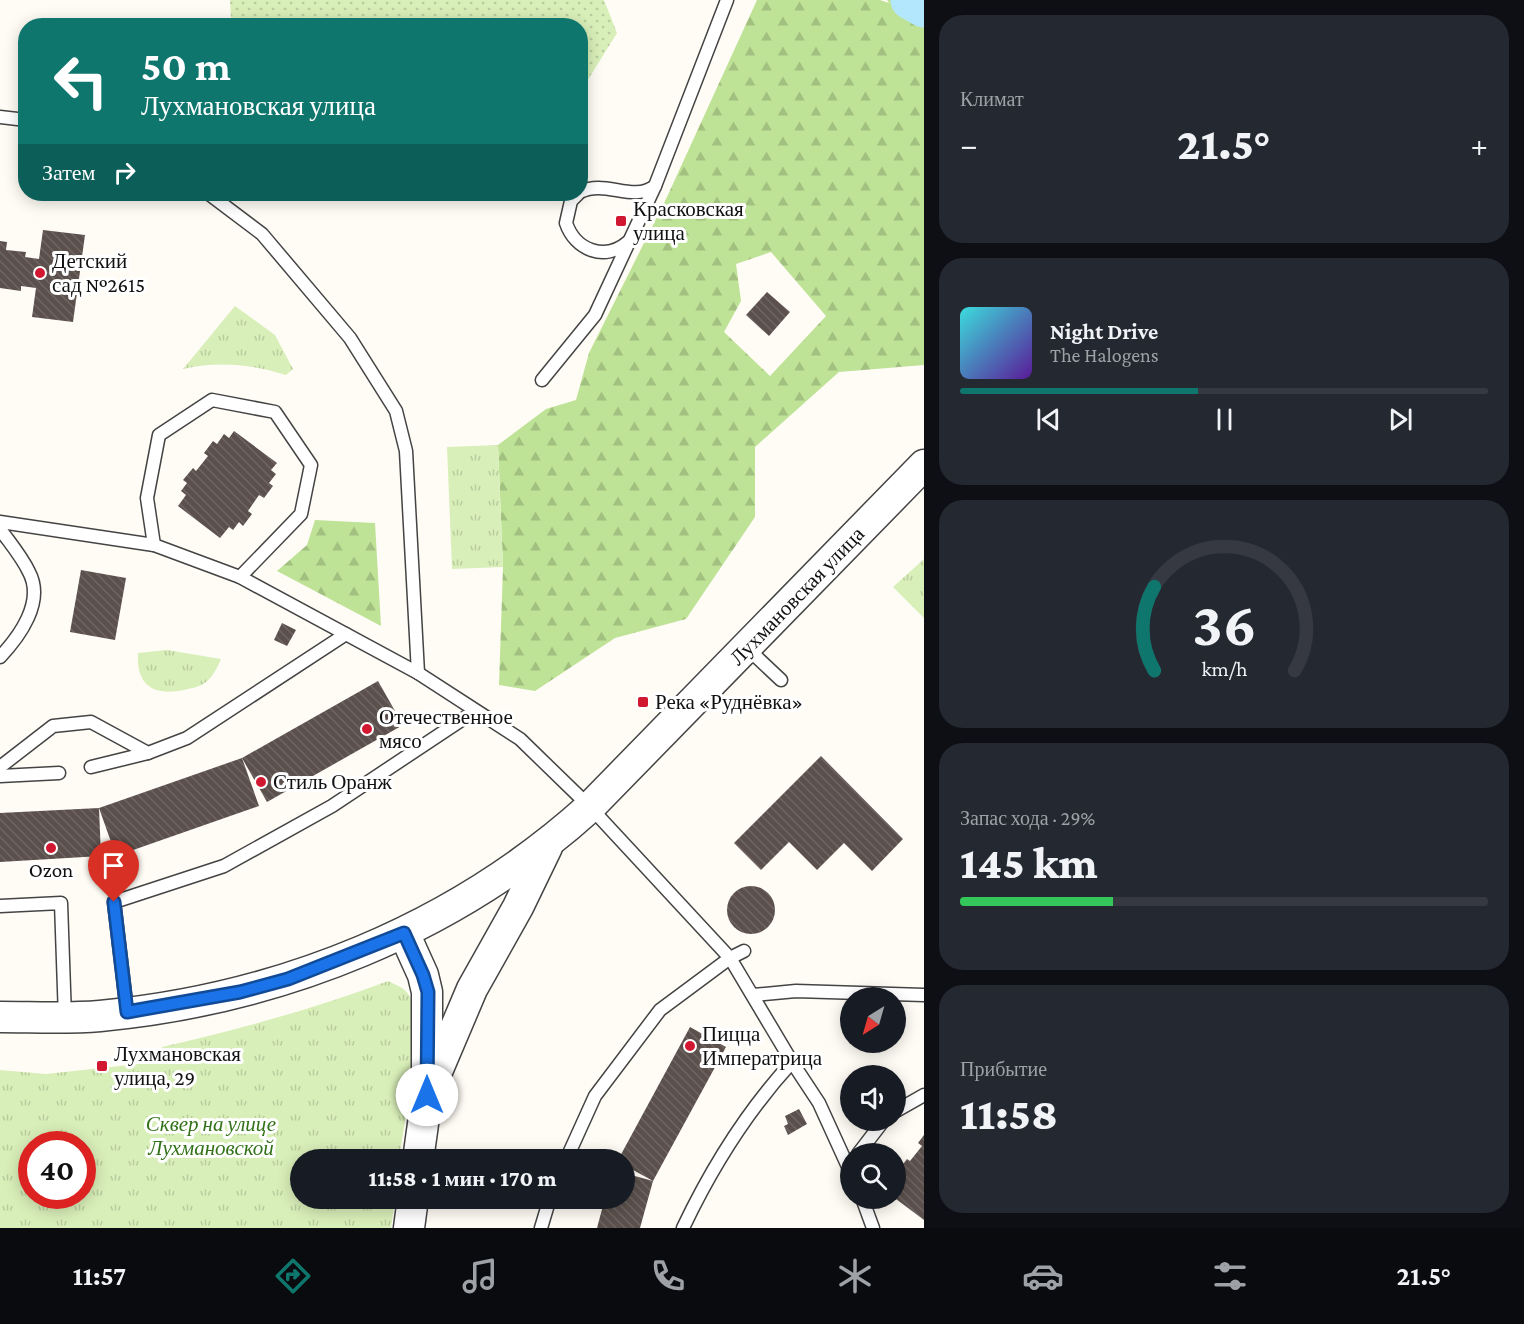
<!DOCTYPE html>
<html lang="ru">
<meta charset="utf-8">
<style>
:root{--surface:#171b24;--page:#242831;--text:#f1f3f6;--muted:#9ea1a6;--line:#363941;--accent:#0f766e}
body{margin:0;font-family:"Crimson Pro",serif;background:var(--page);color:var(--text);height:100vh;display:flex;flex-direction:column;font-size:22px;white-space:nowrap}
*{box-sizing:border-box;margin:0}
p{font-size:20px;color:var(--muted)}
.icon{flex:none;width:33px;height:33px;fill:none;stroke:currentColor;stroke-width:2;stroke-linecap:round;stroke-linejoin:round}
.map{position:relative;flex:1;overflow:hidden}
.drawer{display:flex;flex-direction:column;gap:15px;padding:15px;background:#0d0f14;width:600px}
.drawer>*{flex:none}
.guide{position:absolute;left:18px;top:18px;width:570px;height:183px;border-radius:24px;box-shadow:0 3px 15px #0003;background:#0f766e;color:#fff;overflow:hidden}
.needle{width:39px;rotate:217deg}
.fabs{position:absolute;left:840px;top:987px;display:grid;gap:12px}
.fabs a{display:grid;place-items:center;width:66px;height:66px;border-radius:50%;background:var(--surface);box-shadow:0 3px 15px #0003;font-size:30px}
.speed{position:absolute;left:18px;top:1131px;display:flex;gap:12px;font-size:30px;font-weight:700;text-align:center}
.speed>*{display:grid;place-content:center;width:78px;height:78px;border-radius:50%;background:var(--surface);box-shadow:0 3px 15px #0003;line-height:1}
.speed .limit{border:9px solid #d22;background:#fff;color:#111}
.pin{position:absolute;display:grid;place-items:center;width:51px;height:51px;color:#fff;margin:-62px -26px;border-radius:50% 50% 50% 0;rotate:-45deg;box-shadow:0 0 6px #0007}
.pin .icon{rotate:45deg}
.me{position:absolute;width:66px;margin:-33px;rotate:0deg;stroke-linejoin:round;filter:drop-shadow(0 0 4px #0008)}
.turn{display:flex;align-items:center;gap:21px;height:126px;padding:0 24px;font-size:27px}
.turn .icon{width:78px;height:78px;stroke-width:2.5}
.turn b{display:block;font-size:42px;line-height:51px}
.then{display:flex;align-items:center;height:57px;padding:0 24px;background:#0003;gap:12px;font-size:22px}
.big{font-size:45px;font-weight:800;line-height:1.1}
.drawer .card{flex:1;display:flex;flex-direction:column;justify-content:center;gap:9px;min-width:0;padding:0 21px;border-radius:24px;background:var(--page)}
.drawer .dial{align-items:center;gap:0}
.dial svg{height:156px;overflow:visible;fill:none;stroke:var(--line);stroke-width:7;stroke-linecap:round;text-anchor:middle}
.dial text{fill:var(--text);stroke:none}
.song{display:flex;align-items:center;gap:18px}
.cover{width:72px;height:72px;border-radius:9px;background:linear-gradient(135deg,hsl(180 70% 55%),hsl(270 70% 35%))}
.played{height:6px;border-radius:3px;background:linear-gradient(90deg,var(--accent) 45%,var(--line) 45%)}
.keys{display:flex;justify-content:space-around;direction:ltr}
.heat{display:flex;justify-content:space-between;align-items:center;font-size:33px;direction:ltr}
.charge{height:9px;border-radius:4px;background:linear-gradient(90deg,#34c759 29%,var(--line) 0)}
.trip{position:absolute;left:290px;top:1149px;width:345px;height:60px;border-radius:30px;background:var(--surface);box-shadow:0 3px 15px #0003;font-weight:800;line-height:60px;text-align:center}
.dock{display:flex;height:96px;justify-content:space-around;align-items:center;background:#090b0e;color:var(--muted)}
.dock .icon{width:42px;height:42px}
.dock .on{color:var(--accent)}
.dock b{font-size:27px;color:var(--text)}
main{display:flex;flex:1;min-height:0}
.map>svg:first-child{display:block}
.grass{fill:url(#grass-dots)}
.forest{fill:url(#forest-firs);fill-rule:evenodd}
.park{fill:url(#park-tufts);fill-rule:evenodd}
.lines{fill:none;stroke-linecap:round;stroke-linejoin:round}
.river{stroke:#b3e7fd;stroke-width:39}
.building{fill:url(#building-back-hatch)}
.service-casing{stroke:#444;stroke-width:15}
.tertiary-casing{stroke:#444;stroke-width:33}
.service{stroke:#fff;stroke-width:12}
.tertiary{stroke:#fff;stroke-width:30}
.route-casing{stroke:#114b97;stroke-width:15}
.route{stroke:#1a73e8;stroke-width:10}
.poi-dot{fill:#d21830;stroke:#fff;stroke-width:2}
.labels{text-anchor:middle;stroke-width:6;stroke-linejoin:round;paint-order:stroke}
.poi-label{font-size:21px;fill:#111;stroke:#fff;text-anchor:start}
.street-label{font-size:21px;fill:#111;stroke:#fff}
.park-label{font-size:21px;font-style:italic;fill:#327218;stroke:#fff}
</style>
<main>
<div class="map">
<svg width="924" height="1228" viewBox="0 0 924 1228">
<defs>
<pattern id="grass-dots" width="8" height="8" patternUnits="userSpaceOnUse" patternTransform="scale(1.5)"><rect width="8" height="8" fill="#d9efb9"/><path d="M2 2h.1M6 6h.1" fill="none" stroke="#b9cc9e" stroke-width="1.8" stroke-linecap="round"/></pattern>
<pattern id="forest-firs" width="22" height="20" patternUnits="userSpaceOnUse" patternTransform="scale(1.5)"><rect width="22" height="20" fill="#bee296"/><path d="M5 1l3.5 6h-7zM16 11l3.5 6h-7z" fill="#a2c180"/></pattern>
<pattern id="park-tufts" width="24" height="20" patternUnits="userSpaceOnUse" patternTransform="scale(1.5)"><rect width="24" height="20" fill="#d9efb9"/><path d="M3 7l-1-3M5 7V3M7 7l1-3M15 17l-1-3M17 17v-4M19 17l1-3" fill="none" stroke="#b9cc9e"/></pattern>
<pattern id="building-back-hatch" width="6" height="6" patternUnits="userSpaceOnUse" patternTransform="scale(1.5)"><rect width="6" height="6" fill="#5b504c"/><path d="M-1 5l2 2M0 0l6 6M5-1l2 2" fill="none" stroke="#6e6562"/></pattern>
</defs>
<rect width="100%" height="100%" fill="#fffcf5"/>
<polygon class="grass" points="230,0 604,0 617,33 581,91 580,26 256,25 231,18"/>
<g class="forest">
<path d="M 757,0 L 880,0 L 889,3 L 887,0 L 924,0 L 924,365 L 839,372 L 755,447 L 755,517 L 686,619 L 615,638 L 535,691 L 499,685 L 503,567 L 498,445 L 546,409 L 576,400 L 589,353 L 667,197 ZM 771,252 L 826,316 L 770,376 L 724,332 L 741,301 L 736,264 Z"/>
<polygon points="315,520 375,523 381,626 277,571 307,545"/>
</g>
<g class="park">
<path d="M 235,306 L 275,335 L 293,369 L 286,375 C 251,364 218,361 183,369 Z"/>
<polygon points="498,445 503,567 452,569 447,447"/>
<polygon points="924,559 924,618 893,587"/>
<path d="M 167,650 L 221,659 C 218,666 213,677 206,682 C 200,687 192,688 184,690 C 154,696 136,686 138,653 Z"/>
<path d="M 388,981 C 396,985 406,988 410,997 C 423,1023 404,1127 399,1159 L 300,1160 L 300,1198 L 395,1199 L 391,1228 L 0,1228 L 0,1070 L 46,1074 L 157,1062 L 162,1047 C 239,1029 314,1009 388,981 ZM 32,1144 L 82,1144 L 82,1196 L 32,1196 Z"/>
</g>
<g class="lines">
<polyline class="river" points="910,0 924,8"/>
</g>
<g class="building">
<polygon points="43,230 85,235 73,322 32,317 36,288 21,286 21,291 0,288 0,241 7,242 6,250 26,252 25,257 39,259"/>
<polygon points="767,292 790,312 769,336 746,315"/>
<polygon points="234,431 277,463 271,470 276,474 269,483 273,486 264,498 259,495 248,511 252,514 243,526 239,522 233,530 229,527 220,538 178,506 186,495 181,491 187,483 183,480 193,468 196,471 208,456 204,453 213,441 217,444 224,434 229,438"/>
<polygon points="81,570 126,578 115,640 70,632"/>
<polygon points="282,623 296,630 287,646 274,640"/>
<polygon points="378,681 403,725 267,802 242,758"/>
<polygon points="821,756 903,839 872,871 844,843 817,870 789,842 761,870 734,843"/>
<polygon points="242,758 259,806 116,856 99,808"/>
<polygon points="99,808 101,856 0,862 0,813"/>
<circle cx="751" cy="910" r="24"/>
<polygon points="690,1027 726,1047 653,1181 640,1228 597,1228 605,1198 624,1198 624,1173 653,1181 624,1165 624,1160 618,1160"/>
<polygon points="799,1109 807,1124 788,1135 784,1126 788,1124 785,1116"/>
<polygon points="924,1135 924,1220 896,1199 896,1191 900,1185 896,1181 901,1173 898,1171 907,1159 910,1161 922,1146 918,1143"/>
</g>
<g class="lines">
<g class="service-casing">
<g id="service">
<polyline points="0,117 26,120"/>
<path d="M 580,192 C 606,179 632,203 655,186"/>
<polyline points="209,194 262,234 350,338 396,411 406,451 418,673"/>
<path d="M 578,194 L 571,201 L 566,223 C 575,250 605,262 628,242"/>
<polyline points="542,380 595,315 655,186 727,0"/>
<polyline points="0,522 154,545 240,577 418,673 520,739 590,807 730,958 792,1062 819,1103 850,1171"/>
<path d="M 0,529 C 10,543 22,557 29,572 C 45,602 19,637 0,657"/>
<polyline points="154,545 147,498 159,435 212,400 275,412 311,465 301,514 240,577"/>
<polyline points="747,648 781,680"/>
<polyline points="0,767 53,726 91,722 148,753 187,738 346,634"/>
<polyline points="91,767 148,753"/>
<polyline points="0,776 59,773"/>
<polyline points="0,906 61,903 65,1018"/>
<polyline points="753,995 796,991 924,995"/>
<polyline points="127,1011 114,902 224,866 332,806 475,711"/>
<polyline points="896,1111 924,1095"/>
<polyline points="858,1154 884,1120"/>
<polyline points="566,1160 595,1096 660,1010 730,958 744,951"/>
<polyline points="862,1198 873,1228"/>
<polyline points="541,1228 550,1198"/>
<path d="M 683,1228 C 711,1169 748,1110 792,1062"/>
</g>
</g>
<g class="tertiary-casing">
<g id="tertiary">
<polyline points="404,933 423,975 427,992 427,1095 418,1160"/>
<path d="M 0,1017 C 33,1017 67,1019 100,1016 C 281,999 455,929 590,807 L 924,465"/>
<polyline points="427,1095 472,989 518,907 547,847"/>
<polyline points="409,1228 413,1198"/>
</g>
</g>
<use href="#service" class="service"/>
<use href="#tertiary" class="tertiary"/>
</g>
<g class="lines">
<g class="route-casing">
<polyline id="route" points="114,902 127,1012 240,992 288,979 404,933 423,975 428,992 427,1095"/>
</g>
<use href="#route" class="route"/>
</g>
<g class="poi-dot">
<rect x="615" y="215" width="12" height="12" rx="3"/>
<circle cx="40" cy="273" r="6"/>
<rect x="637" y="696" width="12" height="12" rx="3"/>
<circle cx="367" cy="729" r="6"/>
<circle cx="261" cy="782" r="6"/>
<circle cx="51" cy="848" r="6"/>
<circle cx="690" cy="1046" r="6"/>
<rect x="96" y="1060" width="12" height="12" rx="3"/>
</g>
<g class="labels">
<g class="poi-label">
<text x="633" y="216">Красковская<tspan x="633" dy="24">улица</tspan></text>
<text x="52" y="268">Детский<tspan x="52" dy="24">сад №2615</tspan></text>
<text x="655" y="709">Река «Руднёвка»</text>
<text x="379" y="724">Отечественное<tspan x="379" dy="24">мясо</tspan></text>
<text x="273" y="789">Стиль Оранж</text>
<text x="51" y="877" text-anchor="middle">Ozon</text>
<text x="702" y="1041">Пицца<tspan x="702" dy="24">Императрица</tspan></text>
<text x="114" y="1061">Лухмановская<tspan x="114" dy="24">улица, 29</tspan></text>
</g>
<g class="street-label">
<text transform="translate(797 596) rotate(-46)" y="7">Лухмановская улица</text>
</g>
<g class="park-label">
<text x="211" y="1131">Сквер на улице<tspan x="211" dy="24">Лухмановской</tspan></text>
</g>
</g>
</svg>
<div class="fabs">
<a><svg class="needle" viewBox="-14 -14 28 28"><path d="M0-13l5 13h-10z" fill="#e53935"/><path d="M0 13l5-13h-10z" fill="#9ea1a6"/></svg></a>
<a><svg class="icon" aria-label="sound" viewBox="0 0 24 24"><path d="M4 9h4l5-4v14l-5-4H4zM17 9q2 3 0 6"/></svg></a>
<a><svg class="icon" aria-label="search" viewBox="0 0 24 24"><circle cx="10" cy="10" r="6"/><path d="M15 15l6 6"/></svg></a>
</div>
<div class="speed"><div class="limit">40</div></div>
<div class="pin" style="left:114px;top:902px;background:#d93025"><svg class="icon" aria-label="arrive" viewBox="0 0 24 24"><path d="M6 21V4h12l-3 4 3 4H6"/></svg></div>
<svg class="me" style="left:427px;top:1095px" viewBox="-20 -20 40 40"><circle r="19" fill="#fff"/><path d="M0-13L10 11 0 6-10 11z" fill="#1a73e8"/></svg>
<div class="trip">11:58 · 1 мин · 170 m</div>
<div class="guide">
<div class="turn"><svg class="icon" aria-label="left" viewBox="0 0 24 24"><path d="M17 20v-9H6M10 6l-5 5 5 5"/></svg><div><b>50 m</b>Лухмановская улица</div></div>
<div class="then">Затем<svg class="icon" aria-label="right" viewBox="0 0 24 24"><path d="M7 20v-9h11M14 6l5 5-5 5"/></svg></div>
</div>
</div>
<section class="drawer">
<div class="card"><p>Климат</p>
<div class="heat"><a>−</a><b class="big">21.5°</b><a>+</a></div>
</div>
<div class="card">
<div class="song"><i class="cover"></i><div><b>Night Drive</b><p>The Halogens</p></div></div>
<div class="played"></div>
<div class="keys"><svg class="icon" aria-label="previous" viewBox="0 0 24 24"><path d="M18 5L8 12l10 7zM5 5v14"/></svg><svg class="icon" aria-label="pause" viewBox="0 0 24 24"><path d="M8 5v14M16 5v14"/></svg><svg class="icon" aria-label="next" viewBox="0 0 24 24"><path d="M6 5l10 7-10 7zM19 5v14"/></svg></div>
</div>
<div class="card dial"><svg viewBox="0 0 100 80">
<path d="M14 69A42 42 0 1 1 86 69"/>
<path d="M14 69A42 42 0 0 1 14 26" stroke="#0f766e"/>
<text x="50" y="56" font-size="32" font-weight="700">36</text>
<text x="50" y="72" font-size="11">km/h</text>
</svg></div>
<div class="card"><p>Запас хода · 29%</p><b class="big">145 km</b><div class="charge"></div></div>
<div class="card"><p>Прибытие</p><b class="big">11:58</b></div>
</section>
</main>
<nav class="dock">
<b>11:57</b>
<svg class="icon on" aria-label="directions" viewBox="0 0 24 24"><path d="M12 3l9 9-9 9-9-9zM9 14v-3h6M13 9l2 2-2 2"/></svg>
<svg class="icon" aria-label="music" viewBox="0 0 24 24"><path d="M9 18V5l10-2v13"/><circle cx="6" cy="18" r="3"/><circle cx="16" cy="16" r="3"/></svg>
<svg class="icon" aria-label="phone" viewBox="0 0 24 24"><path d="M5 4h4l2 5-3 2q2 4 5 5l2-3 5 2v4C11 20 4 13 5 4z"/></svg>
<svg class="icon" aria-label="climate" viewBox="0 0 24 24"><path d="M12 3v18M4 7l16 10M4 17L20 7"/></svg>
<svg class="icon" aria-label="car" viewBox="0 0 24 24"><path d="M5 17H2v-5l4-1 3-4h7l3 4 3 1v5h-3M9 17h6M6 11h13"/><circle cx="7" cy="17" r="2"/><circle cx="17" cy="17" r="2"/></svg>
<svg class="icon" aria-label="filters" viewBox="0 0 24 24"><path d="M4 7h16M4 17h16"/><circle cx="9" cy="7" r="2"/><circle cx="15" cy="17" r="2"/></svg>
<b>21.5°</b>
</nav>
